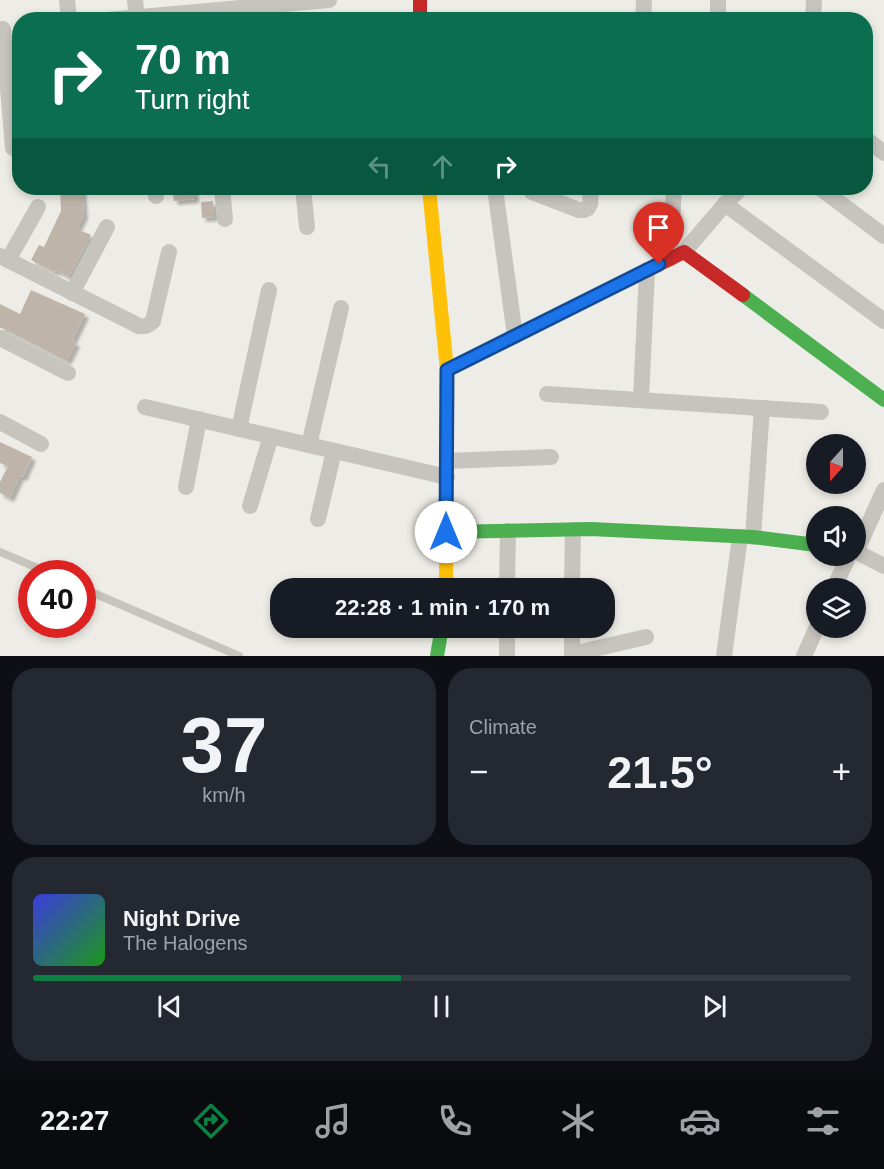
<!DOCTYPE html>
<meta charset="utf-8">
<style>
:root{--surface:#171b24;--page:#242831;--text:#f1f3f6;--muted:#9ea1a6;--line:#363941;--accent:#0b8043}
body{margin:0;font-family:Arial,sans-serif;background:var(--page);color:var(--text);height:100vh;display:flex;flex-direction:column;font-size:22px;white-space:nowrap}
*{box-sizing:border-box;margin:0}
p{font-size:20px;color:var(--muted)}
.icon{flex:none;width:33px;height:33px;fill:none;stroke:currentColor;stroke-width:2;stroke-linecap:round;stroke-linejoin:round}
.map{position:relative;height:656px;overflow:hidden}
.details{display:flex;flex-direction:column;gap:12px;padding:12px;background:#0d0f14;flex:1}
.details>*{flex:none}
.banner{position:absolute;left:12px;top:12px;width:861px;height:183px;border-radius:24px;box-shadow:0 3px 9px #0003;background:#0b6e4f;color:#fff;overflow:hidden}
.needle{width:39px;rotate:201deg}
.buttons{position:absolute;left:806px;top:434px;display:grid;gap:12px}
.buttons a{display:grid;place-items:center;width:60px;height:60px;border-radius:50%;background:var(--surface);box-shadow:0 3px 9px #0003;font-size:30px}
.speed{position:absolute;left:18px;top:560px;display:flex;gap:12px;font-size:30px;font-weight:700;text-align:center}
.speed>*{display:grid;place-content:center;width:78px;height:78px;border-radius:50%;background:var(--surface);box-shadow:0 3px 9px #0003;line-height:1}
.speed .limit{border:9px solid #d22;background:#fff;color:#111}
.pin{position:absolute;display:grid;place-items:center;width:51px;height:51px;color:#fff;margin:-62px -26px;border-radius:50% 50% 50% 0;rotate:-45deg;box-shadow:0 0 6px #0007}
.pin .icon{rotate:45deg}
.me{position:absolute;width:66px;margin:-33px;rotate:0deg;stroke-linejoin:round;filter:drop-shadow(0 0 4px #0008)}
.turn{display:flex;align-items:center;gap:21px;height:126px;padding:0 24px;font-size:27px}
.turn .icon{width:78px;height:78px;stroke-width:2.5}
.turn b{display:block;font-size:42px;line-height:51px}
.lanes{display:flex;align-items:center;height:57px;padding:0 24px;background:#0003;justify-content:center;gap:30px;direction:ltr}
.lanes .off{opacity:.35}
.big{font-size:45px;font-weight:800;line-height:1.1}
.details .tile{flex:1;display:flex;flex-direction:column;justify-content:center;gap:9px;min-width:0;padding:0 21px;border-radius:24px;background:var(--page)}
.details .dial{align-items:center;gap:0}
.dial b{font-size:78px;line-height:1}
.song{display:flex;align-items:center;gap:18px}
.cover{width:72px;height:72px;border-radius:9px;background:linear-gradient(135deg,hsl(240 70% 55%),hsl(120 70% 35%))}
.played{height:6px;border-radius:3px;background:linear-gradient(90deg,var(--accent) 45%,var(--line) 45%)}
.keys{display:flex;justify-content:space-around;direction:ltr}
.heat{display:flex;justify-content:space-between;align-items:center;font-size:33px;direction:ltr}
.details .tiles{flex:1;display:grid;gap:12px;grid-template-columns:1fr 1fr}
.tile:last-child{grid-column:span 2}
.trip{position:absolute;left:270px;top:578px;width:345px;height:60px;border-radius:24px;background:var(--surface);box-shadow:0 3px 9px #0003;font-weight:800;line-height:60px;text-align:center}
.tab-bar{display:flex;height:96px;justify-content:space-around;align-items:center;background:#090b0e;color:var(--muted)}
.tab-bar .icon{width:42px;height:42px}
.tab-bar .on{color:var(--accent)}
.tab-bar b{font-size:27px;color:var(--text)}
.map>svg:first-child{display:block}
.building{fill:#bfb4aa;filter:url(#shadow)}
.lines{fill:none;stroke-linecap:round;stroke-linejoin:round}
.lane{stroke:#c7c4be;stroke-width:8}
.street{stroke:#c7c4be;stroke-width:16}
.fast{stroke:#4caf50;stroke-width:14}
.slow{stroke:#ffc107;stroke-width:14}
.jam{stroke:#c62828;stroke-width:14}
.route-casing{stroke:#114b97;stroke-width:15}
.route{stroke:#1a73e8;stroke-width:10}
</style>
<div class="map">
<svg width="884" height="656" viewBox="0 0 884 656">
<defs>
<filter id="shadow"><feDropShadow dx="4" dy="4" stdDeviation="1.5" flood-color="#0004"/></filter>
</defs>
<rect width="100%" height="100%" fill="#eeece6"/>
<g class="building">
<polygon points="82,188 84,215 77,229 91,235 69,277 56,270 55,272 31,260 39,245 44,247 61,211 60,189"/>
<polygon points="172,188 194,188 195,199 174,201"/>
<polygon points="213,201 214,217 202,218 201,202"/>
<polygon points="31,290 85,314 72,341 76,343 67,361 5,329 0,328 0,304 20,314"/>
<polygon points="0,442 32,457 23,477 20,476 10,498 0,493 0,482 8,466 0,463"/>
</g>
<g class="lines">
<g class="lane">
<polyline points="0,552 49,573"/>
<polyline points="82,588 239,656"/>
</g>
<g class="street">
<polyline points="67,0 69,20"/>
<polyline points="135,0 137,20"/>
<polyline points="107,20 329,0"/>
<polyline points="643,20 644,0"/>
<polyline points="718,20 718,0"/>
<polyline points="813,20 814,0"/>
<polyline points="3,29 13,148"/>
<polyline points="866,139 884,153"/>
<polyline points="155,188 156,196"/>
<polyline points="222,188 225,219"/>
<polyline points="303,188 307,227"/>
<polyline points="495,188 515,336"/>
<polyline points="820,188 884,236"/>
<polyline points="532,192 579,210 584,210 588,208 590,204 591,188"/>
<polyline points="725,204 884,321"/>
<polyline points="684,252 725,204 741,188"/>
<path d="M 0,256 L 139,326 C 145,327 148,326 153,321 L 169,252"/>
<polyline points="670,259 674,188"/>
<polyline points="8,260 38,207"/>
<polyline points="72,293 107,227"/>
<polyline points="0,338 68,373"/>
<polyline points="547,394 821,412"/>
<polyline points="641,400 647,270"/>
<polyline points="145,407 447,477"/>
<polyline points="0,422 41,444"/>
<polyline points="239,429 269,290"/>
<polyline points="309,445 341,308"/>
<polyline points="447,461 551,457"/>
<polyline points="186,487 199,419"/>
<polyline points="250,506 271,436"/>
<polyline points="318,519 334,451"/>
<polyline points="753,537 762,408"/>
<polyline points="855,551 884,566"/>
<polyline points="856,552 884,490"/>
<polyline points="507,588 508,531"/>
<polyline points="572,588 573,530"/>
<polyline points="834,588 849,555"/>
<polyline points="572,654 646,637"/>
<polyline points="507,656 507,627"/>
<polyline points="572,656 572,627"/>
<polyline points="724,656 740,537"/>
<polyline points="804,656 817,627"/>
</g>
<g class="fast">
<polyline points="743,295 884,400"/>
<polyline points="446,532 591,529 753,537 816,545"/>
<polyline points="437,656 442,627"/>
</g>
<g class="slow">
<polyline points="429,188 447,370 446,588"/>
<polyline points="447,370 611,288"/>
</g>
<g class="jam">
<polyline points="420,0 420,20"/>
<polyline points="611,288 684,252 743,295"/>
</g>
</g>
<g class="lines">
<g class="route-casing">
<polyline id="route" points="446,532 447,370 659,264"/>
</g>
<use href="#route" class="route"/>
</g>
</svg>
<div class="buttons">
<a><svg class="needle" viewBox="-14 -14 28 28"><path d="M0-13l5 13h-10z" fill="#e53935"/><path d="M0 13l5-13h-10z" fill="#9ea1a6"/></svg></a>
<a><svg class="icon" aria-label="sound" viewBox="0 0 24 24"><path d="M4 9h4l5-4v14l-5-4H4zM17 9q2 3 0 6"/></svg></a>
<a><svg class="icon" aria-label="layers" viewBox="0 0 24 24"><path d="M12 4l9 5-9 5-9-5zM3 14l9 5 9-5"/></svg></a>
</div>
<div class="speed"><div class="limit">40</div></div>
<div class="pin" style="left:659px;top:264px;background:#d93025"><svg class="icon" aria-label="arrive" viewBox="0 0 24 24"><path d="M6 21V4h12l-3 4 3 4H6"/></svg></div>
<svg class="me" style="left:446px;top:532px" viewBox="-20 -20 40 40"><circle r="19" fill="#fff"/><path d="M0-13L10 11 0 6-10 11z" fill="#1a73e8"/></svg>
<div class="trip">22:28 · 1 min · 170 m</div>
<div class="banner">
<div class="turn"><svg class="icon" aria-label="right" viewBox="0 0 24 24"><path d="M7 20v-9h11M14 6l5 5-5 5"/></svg><div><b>70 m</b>Turn right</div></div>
<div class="lanes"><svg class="icon off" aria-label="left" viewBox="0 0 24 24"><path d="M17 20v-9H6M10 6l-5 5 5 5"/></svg><svg class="icon off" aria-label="ahead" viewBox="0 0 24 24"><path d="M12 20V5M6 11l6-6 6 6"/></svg><svg class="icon" aria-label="right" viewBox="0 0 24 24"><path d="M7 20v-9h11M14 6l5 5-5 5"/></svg></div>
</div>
</div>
<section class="details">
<div class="tiles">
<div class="tile dial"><b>37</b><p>km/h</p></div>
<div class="tile"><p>Climate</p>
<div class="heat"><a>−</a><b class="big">21.5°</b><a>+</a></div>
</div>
<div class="tile">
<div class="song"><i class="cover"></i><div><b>Night Drive</b><p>The Halogens</p></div></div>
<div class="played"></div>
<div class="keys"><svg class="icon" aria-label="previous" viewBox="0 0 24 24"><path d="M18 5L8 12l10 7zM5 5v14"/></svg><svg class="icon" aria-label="pause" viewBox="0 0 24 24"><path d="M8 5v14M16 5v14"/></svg><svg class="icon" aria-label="next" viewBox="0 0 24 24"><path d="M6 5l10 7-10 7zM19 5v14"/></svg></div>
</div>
</div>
</section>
<nav class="tab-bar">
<b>22:27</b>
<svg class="icon on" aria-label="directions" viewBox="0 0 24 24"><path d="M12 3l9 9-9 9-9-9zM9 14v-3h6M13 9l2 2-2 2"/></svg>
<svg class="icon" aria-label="music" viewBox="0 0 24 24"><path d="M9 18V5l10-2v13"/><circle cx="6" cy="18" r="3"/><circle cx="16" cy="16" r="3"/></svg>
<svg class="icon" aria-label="phone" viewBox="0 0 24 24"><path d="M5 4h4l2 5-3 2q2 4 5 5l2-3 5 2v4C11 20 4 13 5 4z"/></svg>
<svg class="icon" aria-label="climate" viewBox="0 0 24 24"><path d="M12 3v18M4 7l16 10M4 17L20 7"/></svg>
<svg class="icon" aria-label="car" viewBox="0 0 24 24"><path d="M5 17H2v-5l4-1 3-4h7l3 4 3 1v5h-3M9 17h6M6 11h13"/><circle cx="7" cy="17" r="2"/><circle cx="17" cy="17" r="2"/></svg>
<svg class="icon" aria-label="filters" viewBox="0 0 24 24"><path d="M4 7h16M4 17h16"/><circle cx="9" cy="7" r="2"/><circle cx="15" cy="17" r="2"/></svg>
</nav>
